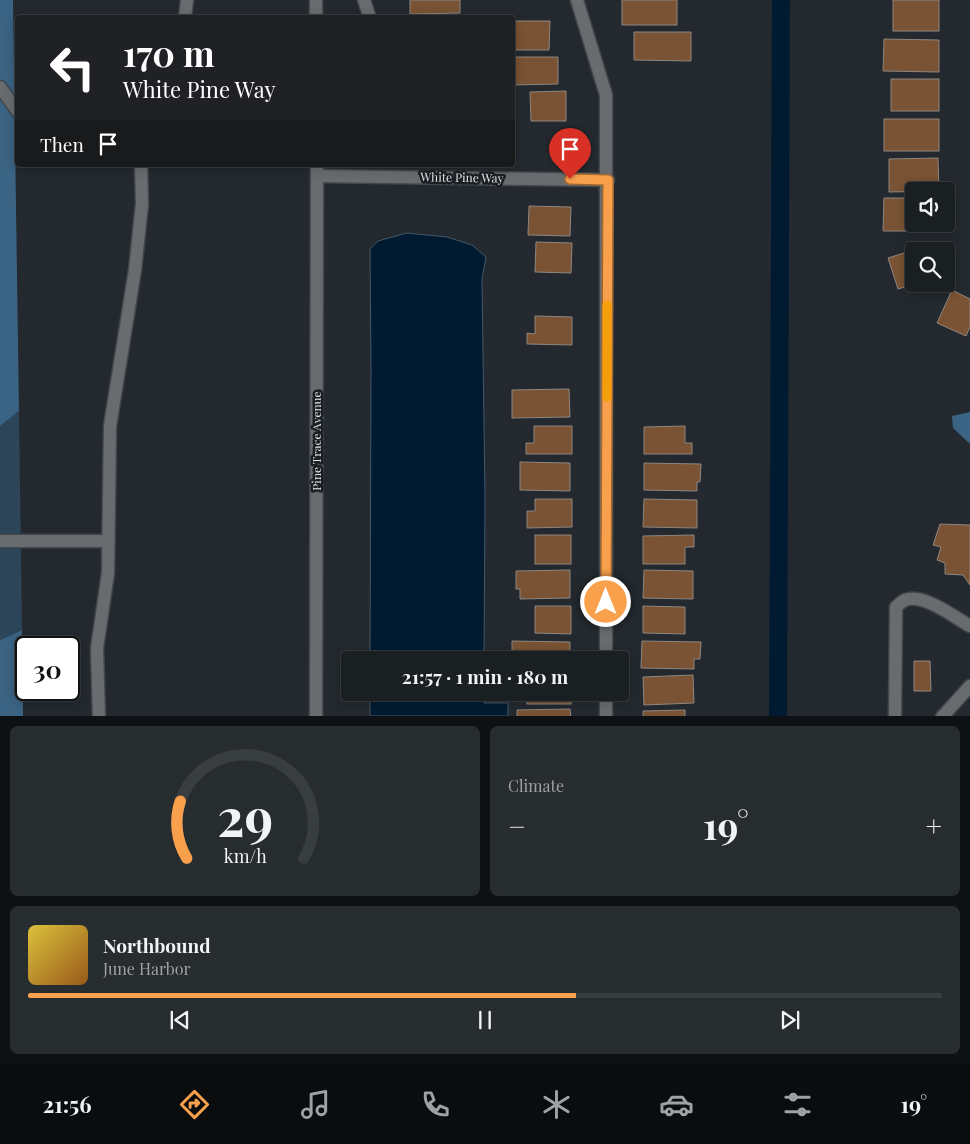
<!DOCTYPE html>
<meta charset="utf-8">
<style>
:root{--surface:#1a1f22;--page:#272c2f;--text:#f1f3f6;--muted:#9fa2a5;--line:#383d40;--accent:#f9a04c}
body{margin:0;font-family:"Playfair Display",serif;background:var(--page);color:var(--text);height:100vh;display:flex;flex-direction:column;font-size:19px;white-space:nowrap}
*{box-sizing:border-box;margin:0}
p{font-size:16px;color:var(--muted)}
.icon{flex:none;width:28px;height:28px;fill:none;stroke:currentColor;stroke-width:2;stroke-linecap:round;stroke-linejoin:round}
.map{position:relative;height:716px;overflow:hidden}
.panel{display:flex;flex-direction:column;gap:10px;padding:10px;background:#0e1113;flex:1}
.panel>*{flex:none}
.hud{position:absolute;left:15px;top:15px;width:500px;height:152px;border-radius:5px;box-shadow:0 2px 12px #0003,0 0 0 1px var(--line);background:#202124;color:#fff;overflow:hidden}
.tools{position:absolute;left:905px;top:182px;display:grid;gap:10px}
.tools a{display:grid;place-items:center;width:50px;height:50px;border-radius:5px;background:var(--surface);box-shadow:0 2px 12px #0003,0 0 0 1px var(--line);font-size:25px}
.speed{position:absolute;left:15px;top:636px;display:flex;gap:10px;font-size:25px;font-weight:700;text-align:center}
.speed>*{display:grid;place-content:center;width:65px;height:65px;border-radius:50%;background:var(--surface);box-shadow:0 2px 12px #0003,0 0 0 1px var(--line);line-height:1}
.speed .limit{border:2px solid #111;border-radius:8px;background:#fff;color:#111}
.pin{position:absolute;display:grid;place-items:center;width:42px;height:42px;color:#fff;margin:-51px -21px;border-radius:50% 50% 50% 0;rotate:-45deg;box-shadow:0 0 5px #0007}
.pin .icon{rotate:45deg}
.me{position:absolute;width:55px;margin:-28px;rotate:0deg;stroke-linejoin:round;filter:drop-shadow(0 0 4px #0008)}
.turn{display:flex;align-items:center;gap:18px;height:105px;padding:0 25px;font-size:22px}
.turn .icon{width:65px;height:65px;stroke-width:2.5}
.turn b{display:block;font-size:35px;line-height:42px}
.then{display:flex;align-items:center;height:48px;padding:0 25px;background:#0003;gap:10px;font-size:19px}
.big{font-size:38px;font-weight:700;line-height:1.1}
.panel .widget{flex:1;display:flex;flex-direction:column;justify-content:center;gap:8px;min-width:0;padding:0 18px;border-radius:8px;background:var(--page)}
.panel .dial{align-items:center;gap:0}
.dial svg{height:130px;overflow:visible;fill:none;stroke:var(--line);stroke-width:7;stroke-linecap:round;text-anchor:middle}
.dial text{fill:var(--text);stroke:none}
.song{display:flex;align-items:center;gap:15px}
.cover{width:60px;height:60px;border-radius:8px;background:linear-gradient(135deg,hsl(50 70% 55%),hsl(30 70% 35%))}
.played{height:5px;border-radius:2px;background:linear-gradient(90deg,var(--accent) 60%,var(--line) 60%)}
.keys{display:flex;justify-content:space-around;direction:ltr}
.heat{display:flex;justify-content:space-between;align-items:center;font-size:28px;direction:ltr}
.panel .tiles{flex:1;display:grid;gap:10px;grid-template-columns:1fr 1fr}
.widget:last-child{grid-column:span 2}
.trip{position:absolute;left:341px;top:651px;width:288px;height:50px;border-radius:5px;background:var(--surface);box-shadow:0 2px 12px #0003,0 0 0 1px var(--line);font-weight:700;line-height:50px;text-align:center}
.menu{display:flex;height:80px;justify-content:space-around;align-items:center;background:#0a0c0e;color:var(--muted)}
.menu .icon{width:35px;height:35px}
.menu .selected{color:var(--accent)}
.menu b{font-size:22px;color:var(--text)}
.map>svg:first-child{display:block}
.green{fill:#2d4558}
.forest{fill:#3b6383}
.water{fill:#001b31;stroke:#445868}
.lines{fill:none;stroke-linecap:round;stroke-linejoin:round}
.canal{stroke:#001b31;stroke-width:18}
.building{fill:#795333;stroke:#8e8782}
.minor-casing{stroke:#41474c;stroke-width:15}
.minor{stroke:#696c6f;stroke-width:12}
.route-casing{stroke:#a26831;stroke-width:12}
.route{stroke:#f9a04c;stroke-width:9}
.slow{stroke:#f59e0b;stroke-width:9}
.labels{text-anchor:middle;stroke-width:5;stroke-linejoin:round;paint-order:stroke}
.street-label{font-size:12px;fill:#e1e5e8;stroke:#1a1f24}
</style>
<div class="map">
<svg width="970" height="717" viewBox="0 0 970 717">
<rect width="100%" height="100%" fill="#23292e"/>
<polygon class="green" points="19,411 22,630 0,640 0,426"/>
<g class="forest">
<polygon points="0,0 13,0 19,411 0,426"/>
<polygon points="970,412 970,444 953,428 952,416"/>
<polygon points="22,630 23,716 0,716 0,640"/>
</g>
<g class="water">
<polygon points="407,233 447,237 472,245 486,257 482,279 485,497 484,660 370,660 371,371 370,249 378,241"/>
<polygon points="370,693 484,693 484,703 508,703 508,716 370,716"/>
</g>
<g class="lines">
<polyline class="canal" points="778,717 781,0"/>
</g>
<g class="building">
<polygon points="410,0 460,0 460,13 410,14"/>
<rect x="622" y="0" width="55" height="25"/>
<rect x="893" y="0" width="46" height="31"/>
<polygon points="513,21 550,21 549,50 513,50"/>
<polygon points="634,32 691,32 691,61 634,60"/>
<polygon points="884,39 939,40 939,72 883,71"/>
<polygon points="512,57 558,57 558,84 512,85"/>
<rect x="891" y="79" width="48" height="32"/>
<polygon points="566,91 566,121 531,121 530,92"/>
<rect x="884" y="119" width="55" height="32"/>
<polygon points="938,158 939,191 889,192 889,159"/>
<polygon points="884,198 914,198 914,224 938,224 938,231 883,231"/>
<polygon points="529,206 571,207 570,236 528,235"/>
<polygon points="536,242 572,243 571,273 535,272"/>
<polygon points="936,243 938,251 914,251 914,284 915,284 898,289 888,258"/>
<polygon points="952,290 970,299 970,327 966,336 937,323"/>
<polygon points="535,316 572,317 572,345 527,344 527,333 535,334"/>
<polygon points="569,389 570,417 512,418 512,390"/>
<polygon points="534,426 572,426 572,454 526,454 526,443 534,443"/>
<polygon points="685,426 685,443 692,443 692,454 644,454 644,427"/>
<polygon points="520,462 570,463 570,491 520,490"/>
<polygon points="644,463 701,464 700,482 697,482 697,491 644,490"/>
<polygon points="535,499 572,499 572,527 527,528 527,511 535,511"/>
<polygon points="644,499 697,500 697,528 643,527"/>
<polygon points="940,524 970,525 970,585 963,575 945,574 945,563 937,560 941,547 933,545"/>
<rect x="535" y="535" width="36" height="29"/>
<polygon points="694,535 694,547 685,547 685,564 643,564 643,536"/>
<polygon points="570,570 570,598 520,599 520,589 516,589 516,571"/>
<polygon points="644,570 693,571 693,599 643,598"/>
<polygon points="535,606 571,606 571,634 535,633"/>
<polygon points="643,606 685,607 685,634 643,633"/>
<polygon points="512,641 570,642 570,660 512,660"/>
<polygon points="642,641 701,642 700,659 694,659 694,669 641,668"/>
<polygon points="914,661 930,661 931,691 914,691"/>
<polygon points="693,675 694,703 644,705 643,677"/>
<rect x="527" y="692" width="44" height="12"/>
<polygon points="570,709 571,717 517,717 517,710"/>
<polygon points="685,710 685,717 643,717 643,711"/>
</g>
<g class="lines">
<g class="minor-casing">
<g id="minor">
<polyline points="316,0 316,18"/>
<polyline points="364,0 370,18"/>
<polyline points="577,0 606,95 606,660"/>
<polyline points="185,18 187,0"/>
<polyline points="0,87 18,112"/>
<polyline points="317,176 608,180"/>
<polyline points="0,541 108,541"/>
<polyline points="99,717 97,648 108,573 110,426 135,270 142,204 141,165"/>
<polyline points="316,717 317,165"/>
<polyline points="606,717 606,692"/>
<path d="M 895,717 L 896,607 C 899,605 902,601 905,600 C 924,593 954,617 970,626"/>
<polyline points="942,717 970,686"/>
</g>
</g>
<use href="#minor" class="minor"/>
</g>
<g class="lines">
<g class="route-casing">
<polyline id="route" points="570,179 608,180 606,602"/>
</g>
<use href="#route" class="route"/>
<polyline class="slow" points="607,397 607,305"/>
</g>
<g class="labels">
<g class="street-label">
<text transform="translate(462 178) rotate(1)" y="4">White Pine Way</text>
<text transform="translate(317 441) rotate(-90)" y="4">Pine Trace Avenue</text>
</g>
</g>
</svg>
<div class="tools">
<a><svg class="icon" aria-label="sound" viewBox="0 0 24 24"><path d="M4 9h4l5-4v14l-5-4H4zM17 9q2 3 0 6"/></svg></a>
<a><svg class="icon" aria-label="search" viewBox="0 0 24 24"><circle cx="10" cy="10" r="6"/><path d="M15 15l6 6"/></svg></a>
</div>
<div class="speed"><div class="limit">30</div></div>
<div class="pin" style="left:570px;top:179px;background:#d93025"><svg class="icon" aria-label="arrive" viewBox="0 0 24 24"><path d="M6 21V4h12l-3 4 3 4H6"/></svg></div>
<svg class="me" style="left:606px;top:602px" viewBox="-20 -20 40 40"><circle r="17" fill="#f9a04c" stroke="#fff" stroke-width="3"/><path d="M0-11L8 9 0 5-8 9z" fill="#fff"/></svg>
<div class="trip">21:57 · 1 min · 180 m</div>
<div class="hud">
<div class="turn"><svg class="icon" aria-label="left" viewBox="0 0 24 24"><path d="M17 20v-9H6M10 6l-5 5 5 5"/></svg><div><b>170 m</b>White Pine Way</div></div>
<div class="then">Then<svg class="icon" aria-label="arrive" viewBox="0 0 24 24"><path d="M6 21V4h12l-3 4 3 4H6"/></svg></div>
</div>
</div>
<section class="panel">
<div class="tiles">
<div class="widget dial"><svg viewBox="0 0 100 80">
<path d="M14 69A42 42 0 1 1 86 69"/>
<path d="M14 69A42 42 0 0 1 10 34" stroke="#f9a04c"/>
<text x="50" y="56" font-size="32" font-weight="700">29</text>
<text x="50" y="72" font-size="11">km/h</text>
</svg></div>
<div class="widget"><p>Climate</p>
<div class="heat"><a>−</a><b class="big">19°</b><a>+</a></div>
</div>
<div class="widget">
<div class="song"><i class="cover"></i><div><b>Northbound</b><p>June Harbor</p></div></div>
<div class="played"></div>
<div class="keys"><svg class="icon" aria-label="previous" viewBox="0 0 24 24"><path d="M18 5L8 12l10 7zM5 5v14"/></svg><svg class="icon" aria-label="pause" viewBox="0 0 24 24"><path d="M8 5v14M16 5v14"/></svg><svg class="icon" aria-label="next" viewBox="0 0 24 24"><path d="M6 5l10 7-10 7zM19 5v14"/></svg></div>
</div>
</div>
</section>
<nav class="menu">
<b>21:56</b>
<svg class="icon selected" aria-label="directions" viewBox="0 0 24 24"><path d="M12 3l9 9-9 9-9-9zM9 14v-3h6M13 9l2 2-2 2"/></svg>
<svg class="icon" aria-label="music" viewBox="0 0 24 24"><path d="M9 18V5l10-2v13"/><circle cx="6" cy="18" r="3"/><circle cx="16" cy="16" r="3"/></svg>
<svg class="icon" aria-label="phone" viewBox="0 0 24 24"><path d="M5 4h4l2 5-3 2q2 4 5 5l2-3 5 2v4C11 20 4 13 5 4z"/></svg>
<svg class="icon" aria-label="climate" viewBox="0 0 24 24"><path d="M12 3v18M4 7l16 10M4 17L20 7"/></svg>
<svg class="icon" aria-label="car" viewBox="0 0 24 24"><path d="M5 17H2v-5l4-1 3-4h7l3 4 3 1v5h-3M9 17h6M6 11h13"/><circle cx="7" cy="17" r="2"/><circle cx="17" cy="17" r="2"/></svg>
<svg class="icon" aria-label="filters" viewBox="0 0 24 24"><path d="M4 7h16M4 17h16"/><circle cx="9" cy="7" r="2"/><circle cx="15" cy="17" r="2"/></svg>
<b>19°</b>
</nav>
